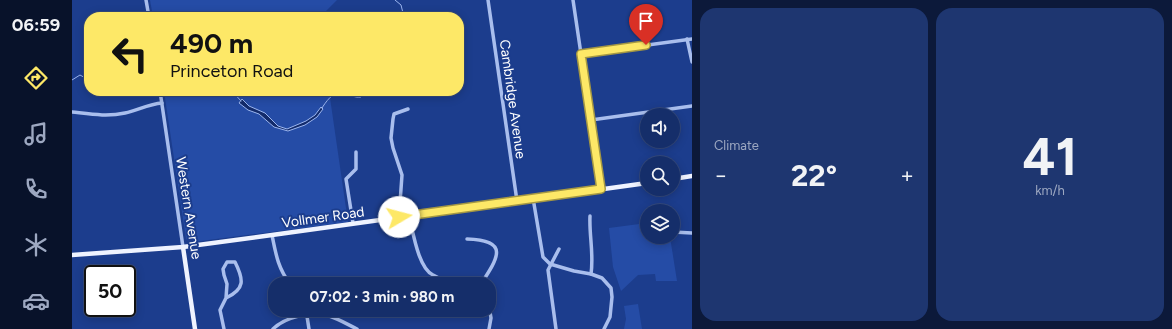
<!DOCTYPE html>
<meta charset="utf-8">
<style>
:root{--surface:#152e6a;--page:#1e3670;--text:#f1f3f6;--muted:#9da8c1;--line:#344a7e;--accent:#fde867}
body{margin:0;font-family:Figtree,sans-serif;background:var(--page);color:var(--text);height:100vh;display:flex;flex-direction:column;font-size:15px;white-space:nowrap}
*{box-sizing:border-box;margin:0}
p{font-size:13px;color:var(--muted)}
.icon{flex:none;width:22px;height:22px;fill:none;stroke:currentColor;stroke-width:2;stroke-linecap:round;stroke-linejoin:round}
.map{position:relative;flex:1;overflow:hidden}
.panel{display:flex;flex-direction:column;gap:8px;padding:8px;background:#0c193a;width:480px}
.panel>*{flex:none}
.top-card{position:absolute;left:12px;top:12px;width:380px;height:84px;border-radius:16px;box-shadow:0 2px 10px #0003,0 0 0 1px var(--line);background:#fde867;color:#111;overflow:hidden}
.tools{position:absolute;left:568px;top:108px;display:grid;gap:8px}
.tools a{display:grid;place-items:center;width:40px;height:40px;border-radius:50%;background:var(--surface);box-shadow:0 2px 10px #0003,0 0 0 1px var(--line);font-size:20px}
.speed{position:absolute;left:12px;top:265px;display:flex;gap:8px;font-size:20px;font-weight:700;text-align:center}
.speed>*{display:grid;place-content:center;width:52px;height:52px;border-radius:50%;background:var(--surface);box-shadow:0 2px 10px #0003,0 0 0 1px var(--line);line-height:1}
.speed .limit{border:2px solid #111;border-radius:6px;background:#fff;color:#111}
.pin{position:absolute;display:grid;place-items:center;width:34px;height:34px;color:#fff;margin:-41px -17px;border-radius:50% 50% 50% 0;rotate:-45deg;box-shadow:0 0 4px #0007}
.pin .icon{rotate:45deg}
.me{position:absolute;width:44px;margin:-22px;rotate:82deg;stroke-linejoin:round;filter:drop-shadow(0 0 3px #0008)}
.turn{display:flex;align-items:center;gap:14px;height:84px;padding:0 20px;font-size:18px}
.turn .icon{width:52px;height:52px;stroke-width:2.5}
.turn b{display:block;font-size:28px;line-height:34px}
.big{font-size:30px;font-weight:700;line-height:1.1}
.panel .card{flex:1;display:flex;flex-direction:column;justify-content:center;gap:6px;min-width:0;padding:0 14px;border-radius:16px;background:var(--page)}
.panel .dial{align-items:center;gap:0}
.dial b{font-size:52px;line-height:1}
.heat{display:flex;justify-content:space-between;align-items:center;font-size:22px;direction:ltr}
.panel .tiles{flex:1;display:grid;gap:8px;grid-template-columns:repeat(2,1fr)}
.trip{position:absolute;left:196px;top:277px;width:228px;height:40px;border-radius:16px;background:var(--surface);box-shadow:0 2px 10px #0003,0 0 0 1px var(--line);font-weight:700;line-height:40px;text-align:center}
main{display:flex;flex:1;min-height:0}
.menu{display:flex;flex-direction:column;width:72px;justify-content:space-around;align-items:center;background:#08122a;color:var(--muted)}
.menu .icon{width:28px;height:28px}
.menu .current{color:var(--accent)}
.menu b{font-size:18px;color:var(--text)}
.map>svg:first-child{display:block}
.green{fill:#254ca6}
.water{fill:#132b6b;stroke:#9cb6ef}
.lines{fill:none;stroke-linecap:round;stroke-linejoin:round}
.stream{stroke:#9cb6ef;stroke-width:1}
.minor{stroke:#a9beed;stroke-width:3.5}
.major{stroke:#eff3ff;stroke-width:4.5}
.route-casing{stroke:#a49743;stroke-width:10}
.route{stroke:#fde867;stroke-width:7}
.labels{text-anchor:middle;stroke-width:4;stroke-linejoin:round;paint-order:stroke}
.street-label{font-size:14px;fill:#fff;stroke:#1c3d8d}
</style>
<main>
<nav class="menu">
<b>06:59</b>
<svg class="icon current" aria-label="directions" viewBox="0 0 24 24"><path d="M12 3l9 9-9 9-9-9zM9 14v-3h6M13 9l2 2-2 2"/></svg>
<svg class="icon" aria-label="music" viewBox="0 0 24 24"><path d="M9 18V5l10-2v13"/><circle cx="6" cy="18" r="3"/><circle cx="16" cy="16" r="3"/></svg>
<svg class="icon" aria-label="phone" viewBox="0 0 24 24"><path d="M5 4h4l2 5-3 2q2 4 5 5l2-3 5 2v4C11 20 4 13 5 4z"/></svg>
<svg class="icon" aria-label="climate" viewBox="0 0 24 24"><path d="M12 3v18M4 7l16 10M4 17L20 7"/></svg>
<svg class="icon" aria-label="car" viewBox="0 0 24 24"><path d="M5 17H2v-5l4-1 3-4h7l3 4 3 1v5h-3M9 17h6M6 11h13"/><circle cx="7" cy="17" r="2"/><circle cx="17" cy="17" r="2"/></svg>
</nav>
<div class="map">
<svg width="620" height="329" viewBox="0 0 620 329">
<rect width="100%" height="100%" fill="#1c3d8d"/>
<g class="green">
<polygon points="78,0 265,0 248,17 81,17"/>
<polygon points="92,91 257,91 276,222 121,242 118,242 114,239"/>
<polygon points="575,223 575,237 598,237 605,281 584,281 583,274 566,275 549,291 541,267 537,228"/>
<polygon points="566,304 570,329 552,329 554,319 552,306"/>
</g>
<polygon class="water" points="170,99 177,106 193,113 206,126 215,129 234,121 243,115 249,107 251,109 245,117 233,125 216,131 202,127 187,114 176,110 167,103"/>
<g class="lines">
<g class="stream">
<polyline points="323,0 329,5 332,17"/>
<polyline points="0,80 8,75 17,80"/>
<polyline points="160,91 169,101"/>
<path d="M 250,108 C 253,103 262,90 270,92 C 276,94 282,98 289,97 L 295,91"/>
</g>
<g class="minor">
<polyline points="74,0 77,17"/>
<polyline points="416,0 445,201"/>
<polyline points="501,0 529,189"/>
<polyline points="615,39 620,62"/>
<polyline points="509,54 620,39"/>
<polyline points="88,91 111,247"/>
<path d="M 0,112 C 18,114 35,117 53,113 C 66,110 77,104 90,103"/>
<polyline points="519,120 620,106"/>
<polyline points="461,198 471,257 478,264 502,271 519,274 530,278 539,288 540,297 538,317 532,329"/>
<path d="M 337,216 C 341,231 346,268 361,275 C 369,280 379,282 387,284"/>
<path d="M 518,216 C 517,235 522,254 519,274"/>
<polyline points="327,217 330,175 321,148 319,138 321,119 322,114 336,109"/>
<polyline points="281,223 274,179 284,169 284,152"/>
<polyline points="601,232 620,233"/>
<path d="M 200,235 C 204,255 206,268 218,284"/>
<path d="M 395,239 C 438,240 426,258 409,284"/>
<polyline points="417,306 419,318 417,329"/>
<polyline points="234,310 237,329"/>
<path d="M 152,329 L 148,310 L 154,298 L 155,284 L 152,275 L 151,269 L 155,262 L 163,262 C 172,280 173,289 154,298"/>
<path d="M 201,329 C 213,317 237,312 254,315 C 265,318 275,324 285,329"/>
<polyline points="484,329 476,270 487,249"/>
</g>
<g class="major">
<polyline points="601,179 620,176"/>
<polyline points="111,247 123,329"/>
<polyline points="0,255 111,247 200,235 575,183"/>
</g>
</g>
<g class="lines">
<g class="route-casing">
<polyline id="route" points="327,217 529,189 509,54 574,45"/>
</g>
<use href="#route" class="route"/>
</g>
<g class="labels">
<g class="street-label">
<text transform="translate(441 99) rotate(82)" y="5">Cambridge Avenue</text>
<text transform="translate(117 208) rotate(81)" y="5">Western Avenue</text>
<text transform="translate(251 217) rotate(-8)" y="5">Vollmer Road</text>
</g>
</g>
</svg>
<div class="tools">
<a><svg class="icon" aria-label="sound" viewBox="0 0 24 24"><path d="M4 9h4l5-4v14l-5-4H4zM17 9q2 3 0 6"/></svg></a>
<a><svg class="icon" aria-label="search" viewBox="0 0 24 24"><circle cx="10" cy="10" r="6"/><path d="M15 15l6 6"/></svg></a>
<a><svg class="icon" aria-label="layers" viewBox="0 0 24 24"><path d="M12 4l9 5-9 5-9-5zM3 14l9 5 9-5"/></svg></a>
</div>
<div class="speed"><div class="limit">50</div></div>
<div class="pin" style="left:574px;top:45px;background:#d93025"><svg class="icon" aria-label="arrive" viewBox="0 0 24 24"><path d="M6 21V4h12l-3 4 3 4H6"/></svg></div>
<svg class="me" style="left:327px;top:217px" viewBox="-20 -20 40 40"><circle r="19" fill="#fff"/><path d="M0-13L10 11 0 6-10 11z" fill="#fde867"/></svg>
<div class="trip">07:02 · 3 min · 980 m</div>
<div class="top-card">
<div class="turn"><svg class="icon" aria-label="left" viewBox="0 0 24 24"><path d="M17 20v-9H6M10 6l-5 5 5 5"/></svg><div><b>490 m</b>Princeton Road</div></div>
</div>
</div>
<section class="panel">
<div class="tiles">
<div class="card"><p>Climate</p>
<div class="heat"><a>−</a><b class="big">22°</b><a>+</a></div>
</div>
<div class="card dial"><b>41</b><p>km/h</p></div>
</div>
</section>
</main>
